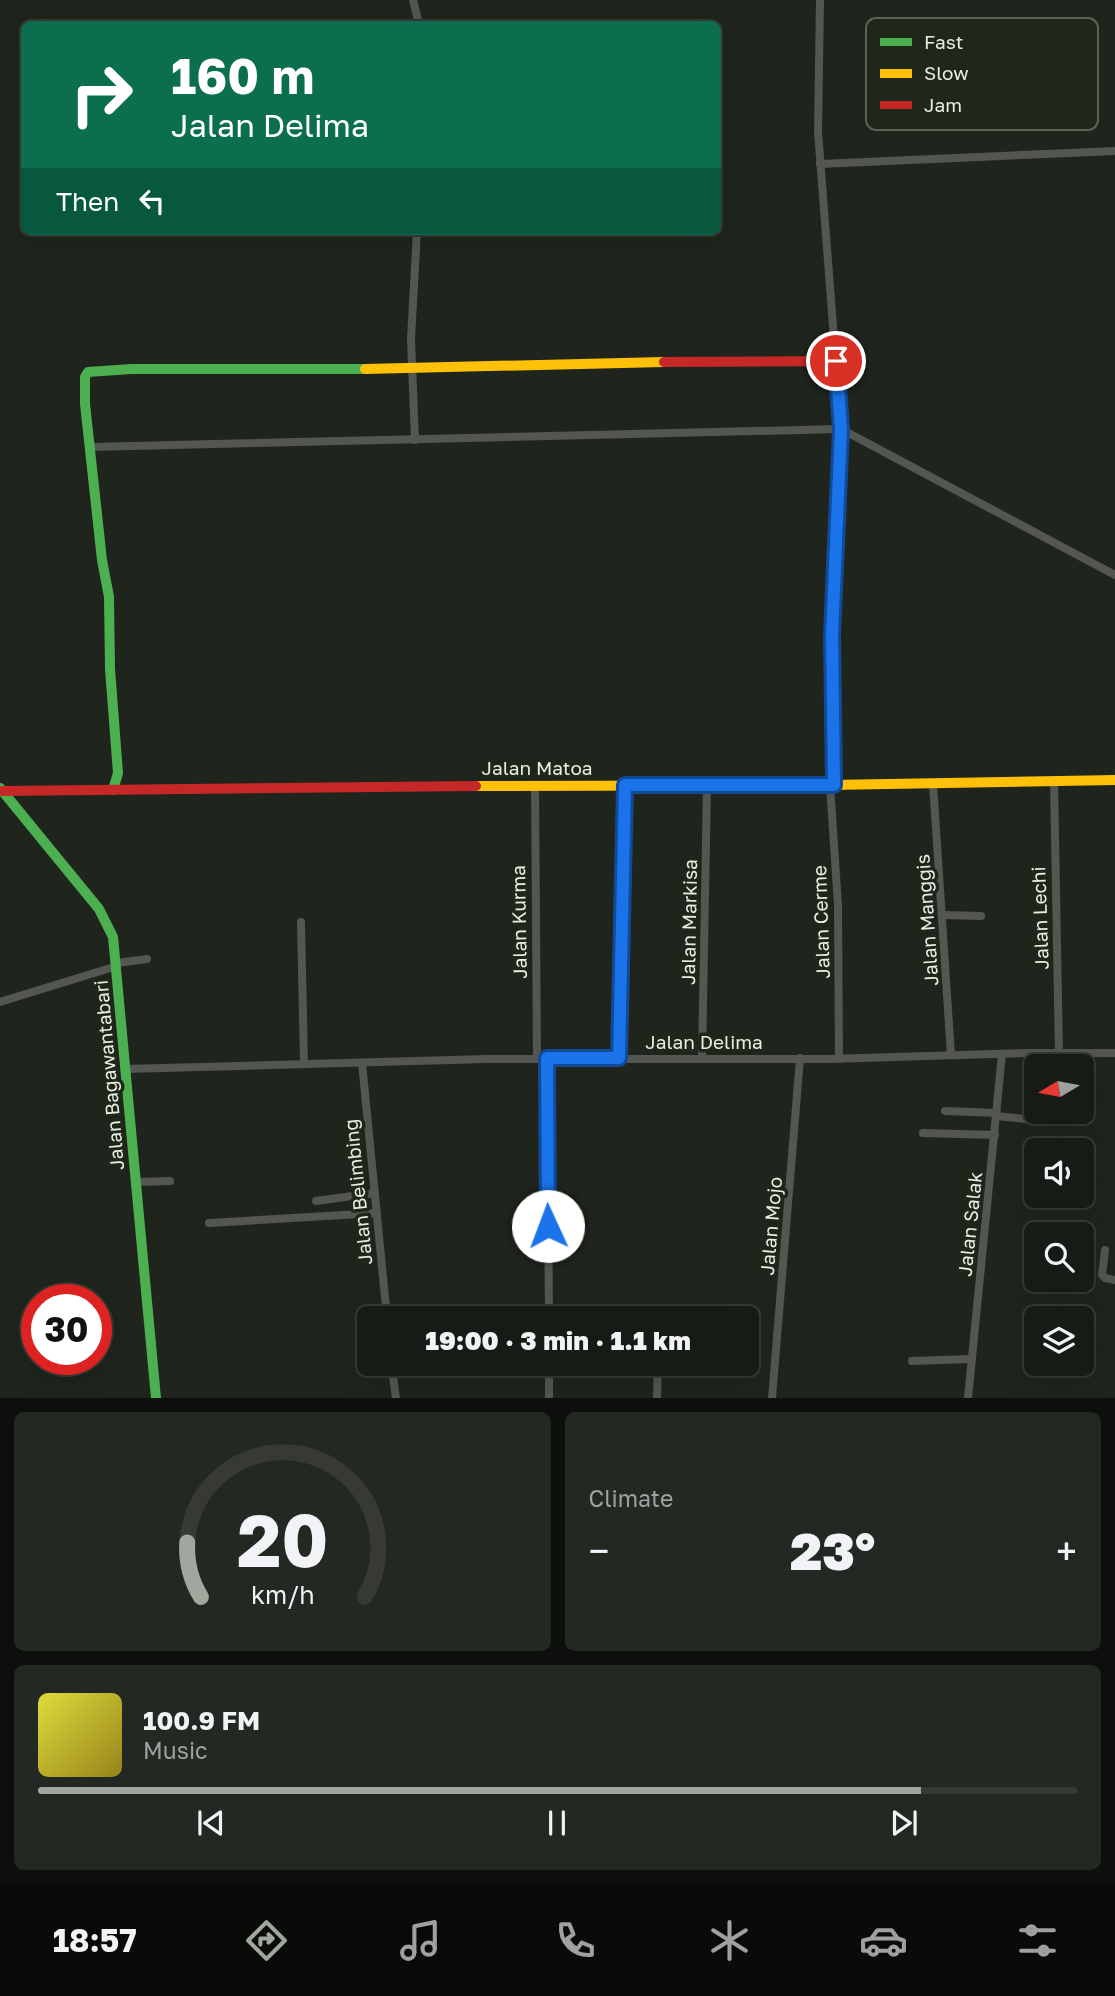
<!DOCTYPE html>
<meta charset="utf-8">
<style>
:root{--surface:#171b15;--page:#242822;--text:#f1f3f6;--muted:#9ea1a0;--line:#363934;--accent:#a2a79e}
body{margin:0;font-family:"Golos Text",sans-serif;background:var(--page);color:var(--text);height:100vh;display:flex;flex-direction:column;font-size:26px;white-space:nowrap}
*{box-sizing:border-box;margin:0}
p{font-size:23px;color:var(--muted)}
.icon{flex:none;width:38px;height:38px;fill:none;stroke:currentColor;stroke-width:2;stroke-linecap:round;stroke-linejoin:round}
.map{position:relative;height:1398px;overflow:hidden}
.side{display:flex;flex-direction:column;gap:14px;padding:14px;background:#0d0f0c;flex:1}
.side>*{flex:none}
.hud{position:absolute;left:21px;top:21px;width:700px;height:214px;border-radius:10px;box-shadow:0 7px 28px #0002,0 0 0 2px var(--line);background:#0b6e4f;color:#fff;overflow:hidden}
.needle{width:46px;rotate:260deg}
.controls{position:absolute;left:1024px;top:1054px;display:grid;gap:14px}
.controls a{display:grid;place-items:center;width:70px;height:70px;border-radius:10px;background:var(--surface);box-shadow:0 7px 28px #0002,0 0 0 2px var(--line);font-size:35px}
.speed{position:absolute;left:21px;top:1284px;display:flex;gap:14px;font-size:35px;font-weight:700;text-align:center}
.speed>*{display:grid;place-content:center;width:91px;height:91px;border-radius:50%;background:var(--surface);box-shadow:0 7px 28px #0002,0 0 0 2px var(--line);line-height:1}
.speed .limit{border:10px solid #d22;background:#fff;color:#111}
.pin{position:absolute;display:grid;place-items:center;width:60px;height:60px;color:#fff;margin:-30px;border:4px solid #fff;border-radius:50%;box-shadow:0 2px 7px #0007}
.me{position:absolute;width:77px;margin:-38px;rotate:358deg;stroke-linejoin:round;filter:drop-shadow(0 0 5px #0008)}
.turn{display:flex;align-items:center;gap:24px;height:147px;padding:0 35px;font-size:32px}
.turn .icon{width:91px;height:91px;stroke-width:2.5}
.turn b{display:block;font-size:49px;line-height:60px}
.then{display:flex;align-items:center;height:66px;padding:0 35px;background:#0003;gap:14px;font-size:26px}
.big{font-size:52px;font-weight:800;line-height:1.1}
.side .card{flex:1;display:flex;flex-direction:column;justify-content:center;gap:10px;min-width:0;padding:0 24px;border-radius:10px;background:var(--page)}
.side .dial{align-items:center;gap:0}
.dial svg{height:182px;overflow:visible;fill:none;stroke:var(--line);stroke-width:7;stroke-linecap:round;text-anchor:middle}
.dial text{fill:var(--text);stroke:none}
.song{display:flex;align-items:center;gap:21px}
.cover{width:84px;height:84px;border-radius:10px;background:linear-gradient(135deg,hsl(60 70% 55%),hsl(50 70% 35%))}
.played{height:7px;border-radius:4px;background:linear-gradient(90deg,var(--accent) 85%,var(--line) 85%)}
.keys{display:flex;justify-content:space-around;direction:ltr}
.heat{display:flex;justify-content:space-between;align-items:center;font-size:38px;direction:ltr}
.side .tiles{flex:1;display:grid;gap:14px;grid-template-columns:1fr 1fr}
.card:last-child{grid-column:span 2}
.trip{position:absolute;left:357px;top:1306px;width:402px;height:70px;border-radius:10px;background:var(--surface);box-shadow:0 7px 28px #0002,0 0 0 2px var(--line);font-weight:800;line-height:70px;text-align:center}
.dock{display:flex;height:112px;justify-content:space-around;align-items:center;background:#090b08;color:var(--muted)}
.dock .icon{width:49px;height:49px}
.dock .active{color:var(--accent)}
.dock b{font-size:32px;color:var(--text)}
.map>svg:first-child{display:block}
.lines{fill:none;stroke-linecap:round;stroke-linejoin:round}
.street{stroke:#535651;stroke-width:8}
.fast{stroke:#4caf50;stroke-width:10}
.slow{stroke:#ffc107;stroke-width:10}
.jam{stroke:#c62828;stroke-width:10}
.route-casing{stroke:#114b97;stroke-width:18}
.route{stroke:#1a73e8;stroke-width:12}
.labels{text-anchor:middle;stroke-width:7;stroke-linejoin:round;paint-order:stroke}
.street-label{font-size:19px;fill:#e8eee4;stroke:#1e2719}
.key{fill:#1e2719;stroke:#5b6356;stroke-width:2}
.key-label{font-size:19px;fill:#e8eee4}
</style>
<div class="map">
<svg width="1115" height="1398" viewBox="0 0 1115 1398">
<rect width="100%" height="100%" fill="#1f241c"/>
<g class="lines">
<g class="street">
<polyline points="413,0 419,24"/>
<polyline points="820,0 818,132 841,429 832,635 834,785"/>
<polyline points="820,164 1115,151"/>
<polyline points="415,440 411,339 417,231"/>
<polyline points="90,447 841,429 1115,575"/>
<polyline points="1054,781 1059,1054"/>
<polyline points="933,784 951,1055"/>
<polyline points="535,785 537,1058"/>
<polyline points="830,785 838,905 839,1059"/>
<polyline points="943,915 981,916"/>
<polyline points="301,922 304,1064"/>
<polyline points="117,963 147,959"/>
<polyline points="0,1002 117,966"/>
<polyline points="547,1058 549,1318"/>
<polyline points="619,1058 625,785"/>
<polyline points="702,1059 707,786"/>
<polyline points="362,1063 387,1318"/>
<polyline points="125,1069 487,1059 829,1059 1028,1053 1115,1053"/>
<polyline points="945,1111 997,1113"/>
<polyline points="997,1116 1036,1120"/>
<polyline points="923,1133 995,1135"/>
<polyline points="136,1182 170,1181"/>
<polyline points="316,1201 375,1193"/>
<polyline points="209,1223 377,1213"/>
<polyline points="1105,1250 1102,1275 1105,1278 1115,1280"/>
<polyline points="549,1314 628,1313"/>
<polyline points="912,1361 972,1359"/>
<polyline points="391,1363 396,1398"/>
<polyline points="549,1398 549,1363"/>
<polyline points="657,1398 658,1363"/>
<polyline points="772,1398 800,1058"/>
<polyline points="968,1398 1002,1054"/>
</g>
<g class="fast">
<polyline points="0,788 99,909 113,937 156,1398"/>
<polyline points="113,790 118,773 110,669 109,597 102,560 85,404 85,377 88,372 131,369 365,369"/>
</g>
<g class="slow">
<polyline points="365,369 664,362"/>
<polyline points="476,786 830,785 1115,780"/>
</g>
<g class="jam">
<polyline points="664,362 836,361"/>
<polyline points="2,791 476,786"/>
</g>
</g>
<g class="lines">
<g class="route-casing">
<polyline id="route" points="548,1226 547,1058 619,1058 625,785 834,785 832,635 841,429 836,361"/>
</g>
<use href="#route" class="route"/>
</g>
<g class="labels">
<g class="street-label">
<text x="537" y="775">Jalan Matoa</text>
<text transform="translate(1040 918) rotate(-92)" y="7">Jalan Lechi</text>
<text transform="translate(927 920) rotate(-94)" y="7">Jalan Manggis</text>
<text transform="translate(519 922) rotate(-91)" y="7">Jalan Kurma</text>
<text transform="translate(689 922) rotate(-89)" y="7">Jalan Markisa</text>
<text transform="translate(821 922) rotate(-92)" y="7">Jalan Cerme</text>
<text x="704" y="1049">Jalan Delima</text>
<text transform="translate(109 1075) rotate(-95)" y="7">Jalan Bagawantabari</text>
<text transform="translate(358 1192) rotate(-96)" y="7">Jalan Belimbing</text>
<text transform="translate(970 1224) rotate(-84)" y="7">Jalan Salak</text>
<text transform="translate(771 1226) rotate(-85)" y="7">Jalan Mojo</text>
</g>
</g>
<rect x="866" y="18" width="232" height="112" rx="10" class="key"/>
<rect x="880" y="38" width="32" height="8" fill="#4caf50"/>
<rect x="880" y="69" width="32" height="9" fill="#ffc107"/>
<rect x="880" y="101" width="32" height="8" fill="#c62828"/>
<g class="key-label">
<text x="924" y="49">Fast</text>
<text x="924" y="80">Slow</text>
<text x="924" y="112">Jam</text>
</g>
</svg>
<div class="controls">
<a><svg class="needle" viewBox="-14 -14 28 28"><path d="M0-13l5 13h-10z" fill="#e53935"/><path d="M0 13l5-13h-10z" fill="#9ea1a0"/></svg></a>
<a><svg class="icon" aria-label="sound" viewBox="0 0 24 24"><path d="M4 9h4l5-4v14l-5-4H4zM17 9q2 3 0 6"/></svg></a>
<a><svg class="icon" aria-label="search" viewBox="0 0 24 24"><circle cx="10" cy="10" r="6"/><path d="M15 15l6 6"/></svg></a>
<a><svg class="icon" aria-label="layers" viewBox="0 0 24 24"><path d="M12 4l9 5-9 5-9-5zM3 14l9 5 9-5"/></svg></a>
</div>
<div class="speed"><div class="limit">30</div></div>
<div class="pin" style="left:836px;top:361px;background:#d93025"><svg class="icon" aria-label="arrive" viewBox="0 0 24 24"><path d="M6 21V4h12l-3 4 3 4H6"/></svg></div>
<svg class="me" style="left:548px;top:1226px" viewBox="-20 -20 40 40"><circle r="19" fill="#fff"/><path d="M0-13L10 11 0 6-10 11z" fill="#1a73e8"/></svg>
<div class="trip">19:00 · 3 min · 1.1 km</div>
<div class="hud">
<div class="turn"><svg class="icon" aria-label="right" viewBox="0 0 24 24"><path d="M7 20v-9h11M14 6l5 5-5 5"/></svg><div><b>160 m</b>Jalan Delima</div></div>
<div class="then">Then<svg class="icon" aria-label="left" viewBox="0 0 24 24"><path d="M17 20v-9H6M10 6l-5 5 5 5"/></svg></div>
</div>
</div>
<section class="side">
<div class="tiles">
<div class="card dial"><svg viewBox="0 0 100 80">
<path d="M14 69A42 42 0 1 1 86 69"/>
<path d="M14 69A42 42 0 0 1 8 45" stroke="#a2a79e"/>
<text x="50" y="56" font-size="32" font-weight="700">20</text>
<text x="50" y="72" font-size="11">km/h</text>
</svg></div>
<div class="card"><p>Climate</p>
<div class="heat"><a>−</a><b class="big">23°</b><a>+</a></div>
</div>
<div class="card">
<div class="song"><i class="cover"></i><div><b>100.9 FM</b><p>Music</p></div></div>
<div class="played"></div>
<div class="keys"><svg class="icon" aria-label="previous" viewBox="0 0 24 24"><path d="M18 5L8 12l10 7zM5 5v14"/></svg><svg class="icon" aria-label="pause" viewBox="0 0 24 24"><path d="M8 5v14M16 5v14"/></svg><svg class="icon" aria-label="next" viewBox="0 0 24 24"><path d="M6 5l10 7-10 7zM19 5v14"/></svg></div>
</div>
</div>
</section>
<nav class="dock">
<b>18:57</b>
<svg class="icon active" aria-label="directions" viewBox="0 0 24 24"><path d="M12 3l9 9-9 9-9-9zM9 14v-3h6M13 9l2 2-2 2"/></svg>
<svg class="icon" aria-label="music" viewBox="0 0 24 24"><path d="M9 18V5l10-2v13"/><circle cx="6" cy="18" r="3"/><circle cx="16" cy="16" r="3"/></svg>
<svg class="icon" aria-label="phone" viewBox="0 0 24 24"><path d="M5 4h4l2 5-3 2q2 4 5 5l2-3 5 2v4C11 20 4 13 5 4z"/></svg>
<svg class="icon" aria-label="climate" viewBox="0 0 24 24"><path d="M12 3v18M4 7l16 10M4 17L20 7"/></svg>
<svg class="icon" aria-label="car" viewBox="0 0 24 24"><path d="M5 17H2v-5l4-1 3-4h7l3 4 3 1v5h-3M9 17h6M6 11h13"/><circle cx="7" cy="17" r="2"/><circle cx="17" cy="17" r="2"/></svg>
<svg class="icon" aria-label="filters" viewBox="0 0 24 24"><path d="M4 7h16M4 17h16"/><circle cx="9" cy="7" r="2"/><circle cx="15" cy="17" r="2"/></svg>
</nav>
